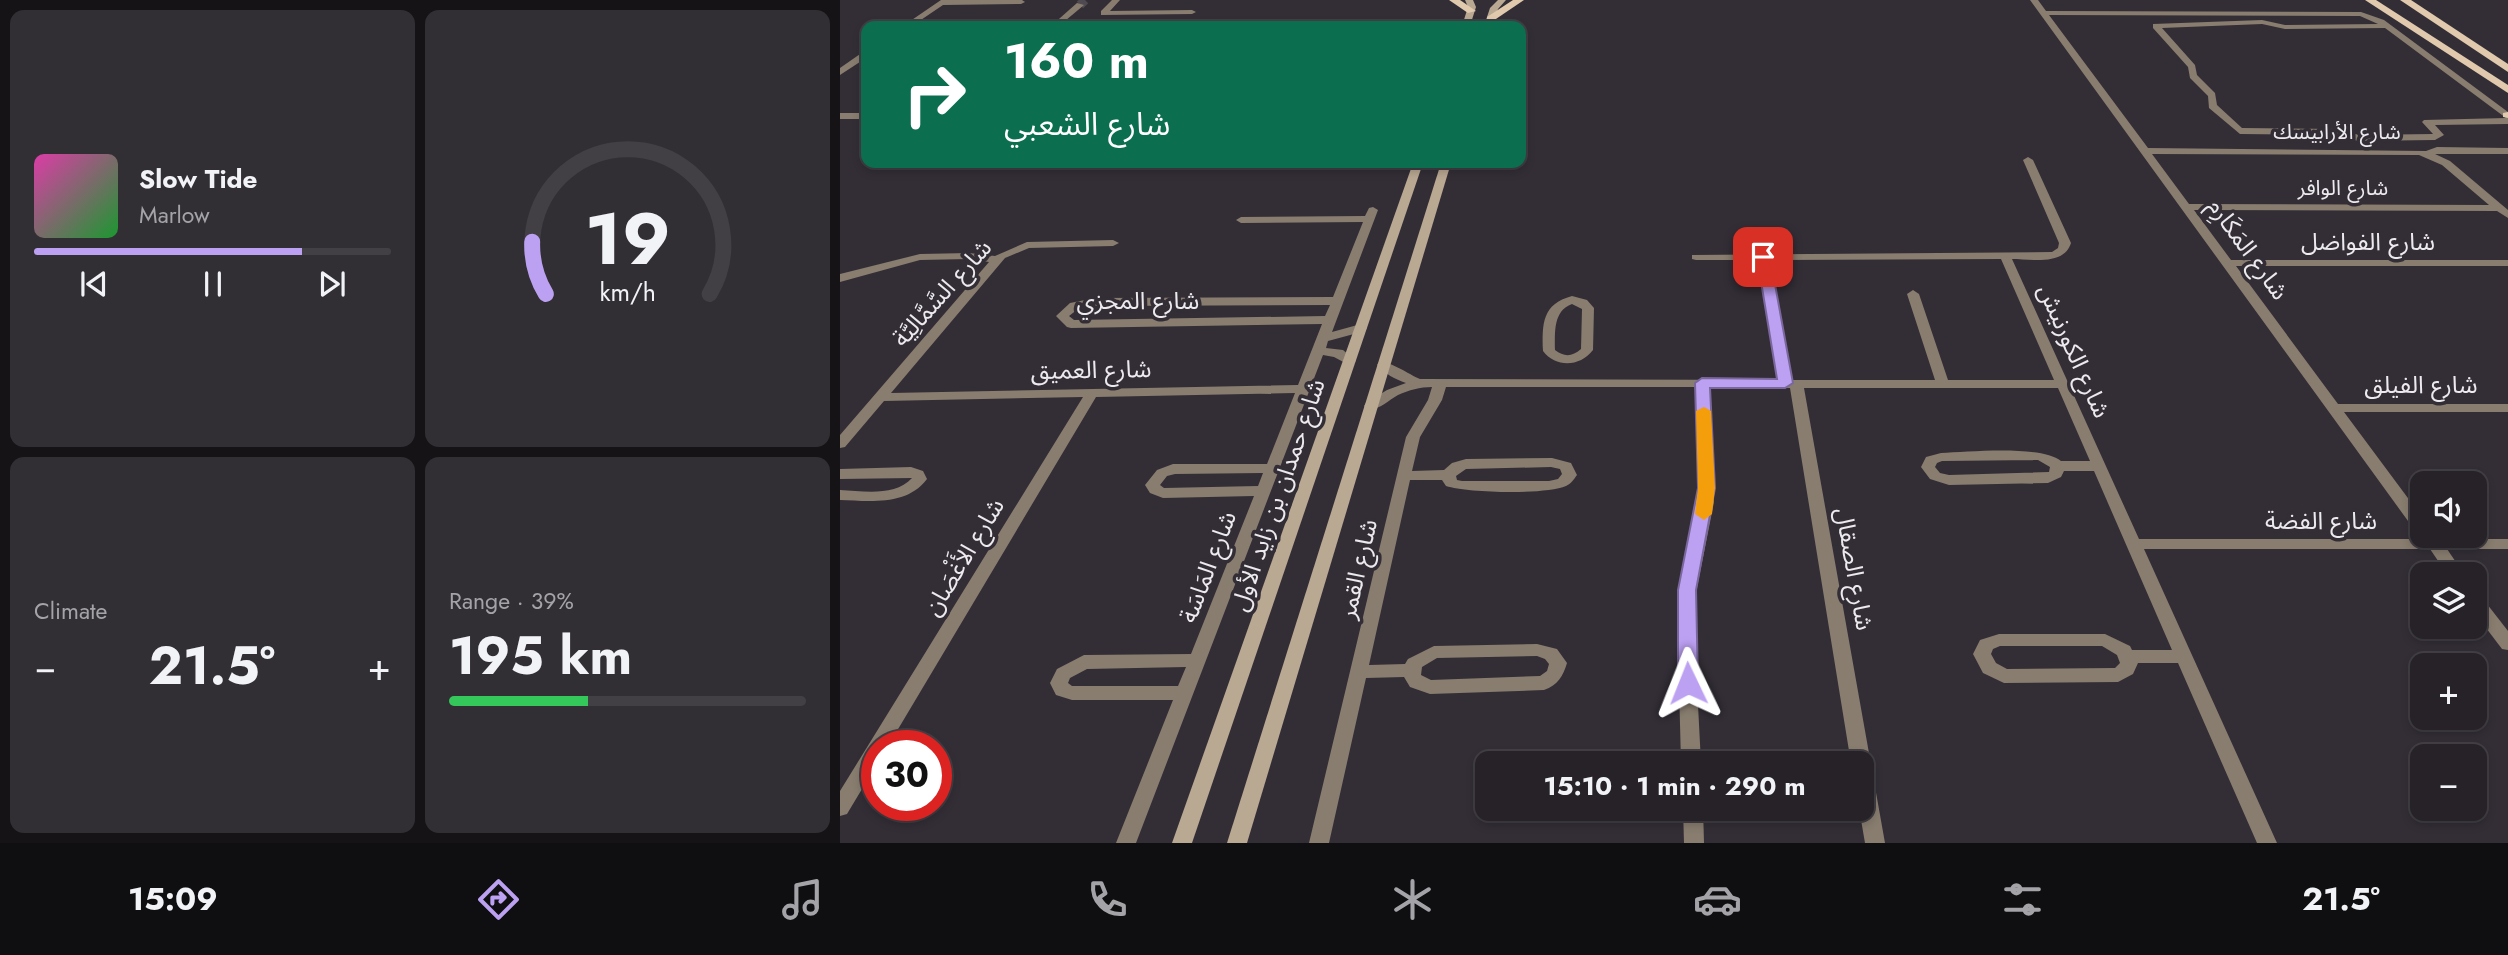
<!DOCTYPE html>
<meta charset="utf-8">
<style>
:root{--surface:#262228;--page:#322f34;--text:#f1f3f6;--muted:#a4a4a8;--line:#423f45;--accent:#bca0f2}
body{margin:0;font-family:Jost,"Noto Sans Arabic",sans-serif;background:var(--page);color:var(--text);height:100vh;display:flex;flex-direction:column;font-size:26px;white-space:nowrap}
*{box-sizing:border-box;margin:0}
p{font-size:23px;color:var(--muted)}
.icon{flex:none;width:38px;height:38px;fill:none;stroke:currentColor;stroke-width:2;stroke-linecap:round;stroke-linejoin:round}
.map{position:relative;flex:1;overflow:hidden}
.details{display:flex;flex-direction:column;gap:10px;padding:10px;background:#151316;width:840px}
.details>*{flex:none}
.guide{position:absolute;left:21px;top:21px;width:665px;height:147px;border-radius:14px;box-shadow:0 4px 10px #0003,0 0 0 2px var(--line);background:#0b6e4f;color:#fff;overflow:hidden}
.fabs{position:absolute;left:1570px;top:471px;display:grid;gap:14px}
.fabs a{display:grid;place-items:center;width:77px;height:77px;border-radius:14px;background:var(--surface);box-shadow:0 4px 10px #0003,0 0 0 2px var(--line);font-size:35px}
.speed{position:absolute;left:21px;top:730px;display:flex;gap:14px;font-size:35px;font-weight:700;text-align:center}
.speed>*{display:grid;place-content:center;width:91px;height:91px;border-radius:50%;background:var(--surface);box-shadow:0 4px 10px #0003,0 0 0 2px var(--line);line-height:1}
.speed .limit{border:10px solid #d22;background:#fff;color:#111}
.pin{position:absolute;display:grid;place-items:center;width:60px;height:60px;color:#fff;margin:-30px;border-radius:14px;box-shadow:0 4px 10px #0006}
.me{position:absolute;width:77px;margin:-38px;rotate:358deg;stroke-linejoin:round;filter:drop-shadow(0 0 5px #0008)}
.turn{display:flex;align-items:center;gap:24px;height:147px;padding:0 28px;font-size:32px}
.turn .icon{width:91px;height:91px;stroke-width:2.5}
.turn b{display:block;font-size:49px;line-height:60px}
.big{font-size:52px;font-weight:700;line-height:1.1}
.details .card{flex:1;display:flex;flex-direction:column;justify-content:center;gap:10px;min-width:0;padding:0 24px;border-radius:14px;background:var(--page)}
.details .dial{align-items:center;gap:0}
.dial svg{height:182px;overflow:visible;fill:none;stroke:var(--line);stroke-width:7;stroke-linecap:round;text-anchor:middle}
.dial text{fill:var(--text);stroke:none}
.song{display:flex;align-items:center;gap:21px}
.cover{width:84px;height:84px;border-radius:10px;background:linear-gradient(135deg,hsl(320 70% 55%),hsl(130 70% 35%))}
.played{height:7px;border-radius:4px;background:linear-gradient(90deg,var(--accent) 75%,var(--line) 75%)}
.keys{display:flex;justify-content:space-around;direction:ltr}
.heat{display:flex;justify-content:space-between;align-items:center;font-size:38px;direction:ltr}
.charge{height:10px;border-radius:5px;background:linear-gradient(90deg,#34c759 39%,var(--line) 0)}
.details .tiles{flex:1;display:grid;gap:10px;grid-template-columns:repeat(2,1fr)}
.trip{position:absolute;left:635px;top:751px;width:399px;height:70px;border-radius:14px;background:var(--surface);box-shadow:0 4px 10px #0003,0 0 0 2px var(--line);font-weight:700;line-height:70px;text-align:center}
.tab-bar{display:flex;height:112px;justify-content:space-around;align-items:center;background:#0f0e10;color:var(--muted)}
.tab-bar .icon{width:49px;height:49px}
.tab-bar .selected{color:var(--accent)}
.tab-bar b{font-size:32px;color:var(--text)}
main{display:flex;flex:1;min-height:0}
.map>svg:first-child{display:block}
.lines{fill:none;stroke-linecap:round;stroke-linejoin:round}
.minor-tunnel{stroke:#4f4a52;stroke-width:9;stroke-dasharray:9 4.5;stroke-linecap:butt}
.minor{fill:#887d6f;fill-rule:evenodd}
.secondary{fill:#b9a892;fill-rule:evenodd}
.primary{fill:#e0c9ad;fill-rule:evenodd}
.route{fill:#bca0f2;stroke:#7a689d;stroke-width:2}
.slow{fill:#f59e0b}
.labels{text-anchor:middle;stroke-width:7;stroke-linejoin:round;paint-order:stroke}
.far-street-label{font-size:21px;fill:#edeaef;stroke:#332e36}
.street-label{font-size:24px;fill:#edeaef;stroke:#332e36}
</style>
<main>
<section class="details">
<div class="tiles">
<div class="card">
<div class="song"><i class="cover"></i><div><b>Slow Tide</b><p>Marlow</p></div></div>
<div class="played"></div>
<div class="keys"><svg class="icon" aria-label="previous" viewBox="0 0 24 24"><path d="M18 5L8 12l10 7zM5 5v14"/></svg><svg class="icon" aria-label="pause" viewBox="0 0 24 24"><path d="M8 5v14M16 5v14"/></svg><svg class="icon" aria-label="next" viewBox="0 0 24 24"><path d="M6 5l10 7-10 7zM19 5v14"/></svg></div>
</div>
<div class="card dial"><svg viewBox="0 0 100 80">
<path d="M14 69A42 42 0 1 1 86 69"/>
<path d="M14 69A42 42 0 0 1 8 46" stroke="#bca0f2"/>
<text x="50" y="56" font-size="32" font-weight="700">19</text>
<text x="50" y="72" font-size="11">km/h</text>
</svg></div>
<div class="card"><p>Climate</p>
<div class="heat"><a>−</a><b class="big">21.5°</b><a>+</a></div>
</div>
<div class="card"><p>Range · 39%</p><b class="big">195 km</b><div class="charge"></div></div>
</div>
</section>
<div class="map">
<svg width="1668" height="843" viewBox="0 0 1668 843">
<rect width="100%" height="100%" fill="#332e36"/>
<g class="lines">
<polyline class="minor-tunnel" points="240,5 245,0"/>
<g class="minor">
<polygon points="101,0 182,0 185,2 181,4 103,5 72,26 63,26"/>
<polygon points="272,0 280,0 270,11 352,10 356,12 352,14 261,15 261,11"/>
<path d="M 1190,0 L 1198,0 L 1206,11 L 1521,12 L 1544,20 L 1668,112 L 1668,124 L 1595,125 L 1604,135 L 1595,140 L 1518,141 L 1497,135 L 1400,134 L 1369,108 L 1368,96 L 1350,78 L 1348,67 L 1313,28 L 1313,24 L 1422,20 L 1445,25 L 1538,24 L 1520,16 L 1209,15 L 1308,148 L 1586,151 L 1597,147 L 1668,148 L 1668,154 L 1595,154 L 1610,161 L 1668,210 L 1668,218 L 1657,211 L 1354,210 L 1391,260 L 1668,260 L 1668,266 L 1396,266 L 1498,404 L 1668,404 L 1668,412 L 1504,412 L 1582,517 L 1582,533 L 1576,532 ZM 1422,24 L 1445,29 L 1545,28 L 1666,118 L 1584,120 L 1582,122 L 1593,134 L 1519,135 L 1498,129 L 1402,128 L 1377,105 L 1375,93 L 1357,75 L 1355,65 L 1322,28 ZM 1312,154 L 1579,155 L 1602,165 L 1649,205 L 1349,204 Z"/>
<polygon points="237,3 244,5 219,26 211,26"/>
<polygon points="23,52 26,52 26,58 0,75 0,68"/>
<rect x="0" y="113" width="26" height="6"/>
<path d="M 1188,157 L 1193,160 L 1231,243 C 1224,266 1191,259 1172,259 L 1299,539 L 1583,539 L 1585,536 L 1597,536 L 1599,539 L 1668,539 L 1668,549 L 1607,549 L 1624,574 L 1607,574 L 1590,549 L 1304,549 L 1437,843 L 1417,843 L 1338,663 L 1298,663 L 1293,674 L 1278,682 L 1164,683 L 1143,673 L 1133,654 L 1140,640 L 1159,634 L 1265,634 L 1290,646 L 1292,650 L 1332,650 L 1254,471 L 1224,471 L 1221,477 L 1208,483 L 1109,485 L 1090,479 L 1081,467 L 1086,457 L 1101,453 C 1129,452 1201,445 1221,461 L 1250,461 L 1218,388 L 964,388 L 1045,843 L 1025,843 L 1019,808 L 1022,808 L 1022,763 L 1011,763 L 950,388 L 869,387 L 874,502 L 853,608 L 861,763 L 841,763 L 837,608 L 858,502 L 855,387 L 606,387 L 602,400 L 580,437 L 572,471 L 604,470 L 612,463 L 626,459 L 712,458 L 731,463 L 737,475 C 734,479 731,484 726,486 C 705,495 628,493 606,486 L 602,480 L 570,480 L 529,665 L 565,664 L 568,659 L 594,646 L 697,644 L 717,649 L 727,663 C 723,676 718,685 704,690 L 590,694 L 570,687 L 564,677 L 526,678 L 489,843 L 469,843 L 566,437 L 588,400 L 592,387 C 580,387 569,390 558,395 C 547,401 539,411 526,409 L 524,406 L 526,403 L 547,390 L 566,383 C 555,379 545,374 537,365 L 539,362 C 551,361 568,374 580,379 L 938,380 L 918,260 L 856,260 L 852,259 L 852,255 L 1212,252 L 1218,248 L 1219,243 L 1183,160 ZM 1161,259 L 1214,380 L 1108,380 L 1079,294 L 1073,290 L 1067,294 L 1095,380 L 951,380 L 929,260 ZM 1198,460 L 1210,467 L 1209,472 L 1109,475 L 1100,473 L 1095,467 L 1097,463 L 1102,461 ZM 711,467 L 720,469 L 722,474 L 718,479 L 709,481 L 622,481 L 617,480 L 616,476 L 626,469 ZM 1160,646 L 1262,646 L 1277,655 L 1280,663 L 1275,668 L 1167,669 L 1156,663 L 1151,654 L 1153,649 ZM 697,656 L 705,659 L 709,664 L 707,671 L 700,676 L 591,680 L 581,675 L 582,667 L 597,658 Z"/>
<polygon points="339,163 349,163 343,167 339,166"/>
<path d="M 533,207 L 538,210 L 492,332 L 521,324 L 527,328 L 525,331 L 488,341 L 486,348 L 503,350 L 516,361 L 509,365 L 494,357 L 483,355 L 296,843 L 276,843 L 333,700 L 232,700 L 216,695 L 210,683 L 217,669 L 244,655 L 351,654 L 414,496 L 323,498 L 310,493 L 305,485 L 317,470 L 333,464 L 427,464 L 455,393 L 256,397 L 48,746 L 37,746 L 37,764 L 7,814 L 0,816 L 0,791 L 243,397 L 44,401 L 5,447 L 0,448 L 0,435 L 149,262 L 129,259 L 80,260 L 0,282 L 0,274 L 80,254 L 129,253 L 155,256 L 187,242 L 273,240 L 279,243 L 273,246 L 189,248 L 165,258 L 51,393 L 458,385 L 482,324 L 231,328 L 227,327 L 216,316 L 230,303 L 255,298 L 493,297 L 523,222 L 401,223 L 396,220 L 401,217 L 525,216 L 529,208 ZM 490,305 L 485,316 L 234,320 L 229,316 L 238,309 L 255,306 ZM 423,473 L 418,486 L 324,488 L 320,485 L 327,476 L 335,474 ZM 346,667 L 338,686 L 232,686 L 228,683 L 230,678 L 247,669 Z"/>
<path d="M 732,296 L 747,300 L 754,308 L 753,350 C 740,367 716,368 703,351 C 702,324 702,304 732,296 ZM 732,304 L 742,309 L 741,349 C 732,357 724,357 715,350 C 715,332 713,311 732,304 Z"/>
<path d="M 71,467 L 83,471 L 87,479 C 67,506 30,501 0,500 L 0,490 C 23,491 55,497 72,478 L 0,479 L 0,469 Z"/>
<polygon points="1634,593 1640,595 1668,631 1668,650 1662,649 1634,612"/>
<polygon points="843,808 863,808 864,843 844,843"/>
</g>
<g class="secondary">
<polygon points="625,0 633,0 636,7 630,26 622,26 628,7"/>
<polygon points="658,0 666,0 658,9 652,26 644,26 650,8"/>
<polygon points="573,163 583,163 352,843 332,843"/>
<polygon points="601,163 611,163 407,843 387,843"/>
</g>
<g class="primary">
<polygon points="609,0 620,0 636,11 628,13"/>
<polygon points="673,0 684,0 653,21 647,21 647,17"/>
<polygon points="1525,0 1536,0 1668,85 1668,93"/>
<polygon points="1560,0 1571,0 1668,64 1668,72"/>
<polygon points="1668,112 1668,118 1663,117 1663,113"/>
</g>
</g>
<polygon class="route" points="923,253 930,257 953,383 945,388 870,388 875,488 856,590 858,683 855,689 841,689 838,683 838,590 858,488 855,383 862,378 937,379 917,257"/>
<polygon class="slow" points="864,407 871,411 875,488 872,514 864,520 855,514 858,488 856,411"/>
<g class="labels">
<g class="far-street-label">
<text x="1497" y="139">شارع الأرابيسك</text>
<text x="1503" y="195">شارع الوافر</text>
</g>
<g class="street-label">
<text x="1528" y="250">شارع الفواضل</text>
<text transform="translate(1408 249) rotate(54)" y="8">شارع المَكَارِم</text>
<text transform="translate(102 293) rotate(-48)" y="8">شارع السَّمَّالِيَّة</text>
<text x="298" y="309">شارع المجزي</text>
<text transform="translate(1234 351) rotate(66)" y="8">شارع الكورنيش</text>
<text transform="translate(251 370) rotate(-1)" y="8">شارع العميق</text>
<text x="1581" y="393">شارع الفيلق</text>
<text transform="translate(438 495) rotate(-71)" y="8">شارع حمدان بن زايد الأول</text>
<text x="1481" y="529">شارع الفضة</text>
<text transform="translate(124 557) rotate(-59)" y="8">شارع الأَغْصَان</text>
<text transform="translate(368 567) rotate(-69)" y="8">شارع المَاسَة</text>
<text transform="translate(518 569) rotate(-77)" y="8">شارع القمر</text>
<text transform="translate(1014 569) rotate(80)" y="8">شارع الصقال</text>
</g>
</g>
</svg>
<div class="fabs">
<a><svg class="icon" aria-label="sound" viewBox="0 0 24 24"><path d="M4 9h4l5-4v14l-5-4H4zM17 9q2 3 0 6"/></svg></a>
<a><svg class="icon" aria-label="layers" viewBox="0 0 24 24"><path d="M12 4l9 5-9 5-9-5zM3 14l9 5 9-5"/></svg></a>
<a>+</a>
<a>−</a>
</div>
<div class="speed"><div class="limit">30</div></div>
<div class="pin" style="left:923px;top:257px;background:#d93025"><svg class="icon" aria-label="arrive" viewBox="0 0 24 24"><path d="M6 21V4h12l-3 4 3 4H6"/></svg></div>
<svg class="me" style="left:848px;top:683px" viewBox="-20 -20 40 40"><path d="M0-17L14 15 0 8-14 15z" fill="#bca0f2" stroke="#fff" stroke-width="4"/></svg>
<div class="trip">15:10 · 1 min · 290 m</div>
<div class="guide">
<div class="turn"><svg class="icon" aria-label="right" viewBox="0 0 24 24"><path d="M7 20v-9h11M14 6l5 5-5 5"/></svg><div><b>160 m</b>شارع الشعبي</div></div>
</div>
</div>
</main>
<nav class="tab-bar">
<b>15:09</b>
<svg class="icon selected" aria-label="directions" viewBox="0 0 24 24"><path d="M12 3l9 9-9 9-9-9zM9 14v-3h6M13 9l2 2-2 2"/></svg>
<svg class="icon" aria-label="music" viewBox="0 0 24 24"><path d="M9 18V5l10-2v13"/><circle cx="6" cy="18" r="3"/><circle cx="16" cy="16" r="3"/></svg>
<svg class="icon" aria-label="phone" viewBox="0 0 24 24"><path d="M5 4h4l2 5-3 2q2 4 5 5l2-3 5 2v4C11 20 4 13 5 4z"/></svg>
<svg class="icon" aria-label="climate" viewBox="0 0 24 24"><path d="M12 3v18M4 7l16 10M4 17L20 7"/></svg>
<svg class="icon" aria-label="car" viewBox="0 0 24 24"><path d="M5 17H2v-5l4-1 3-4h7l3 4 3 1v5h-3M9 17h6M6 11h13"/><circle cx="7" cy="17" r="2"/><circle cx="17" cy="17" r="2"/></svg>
<svg class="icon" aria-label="filters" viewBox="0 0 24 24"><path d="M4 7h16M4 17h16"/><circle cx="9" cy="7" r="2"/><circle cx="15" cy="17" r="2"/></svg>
<b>21.5°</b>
</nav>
